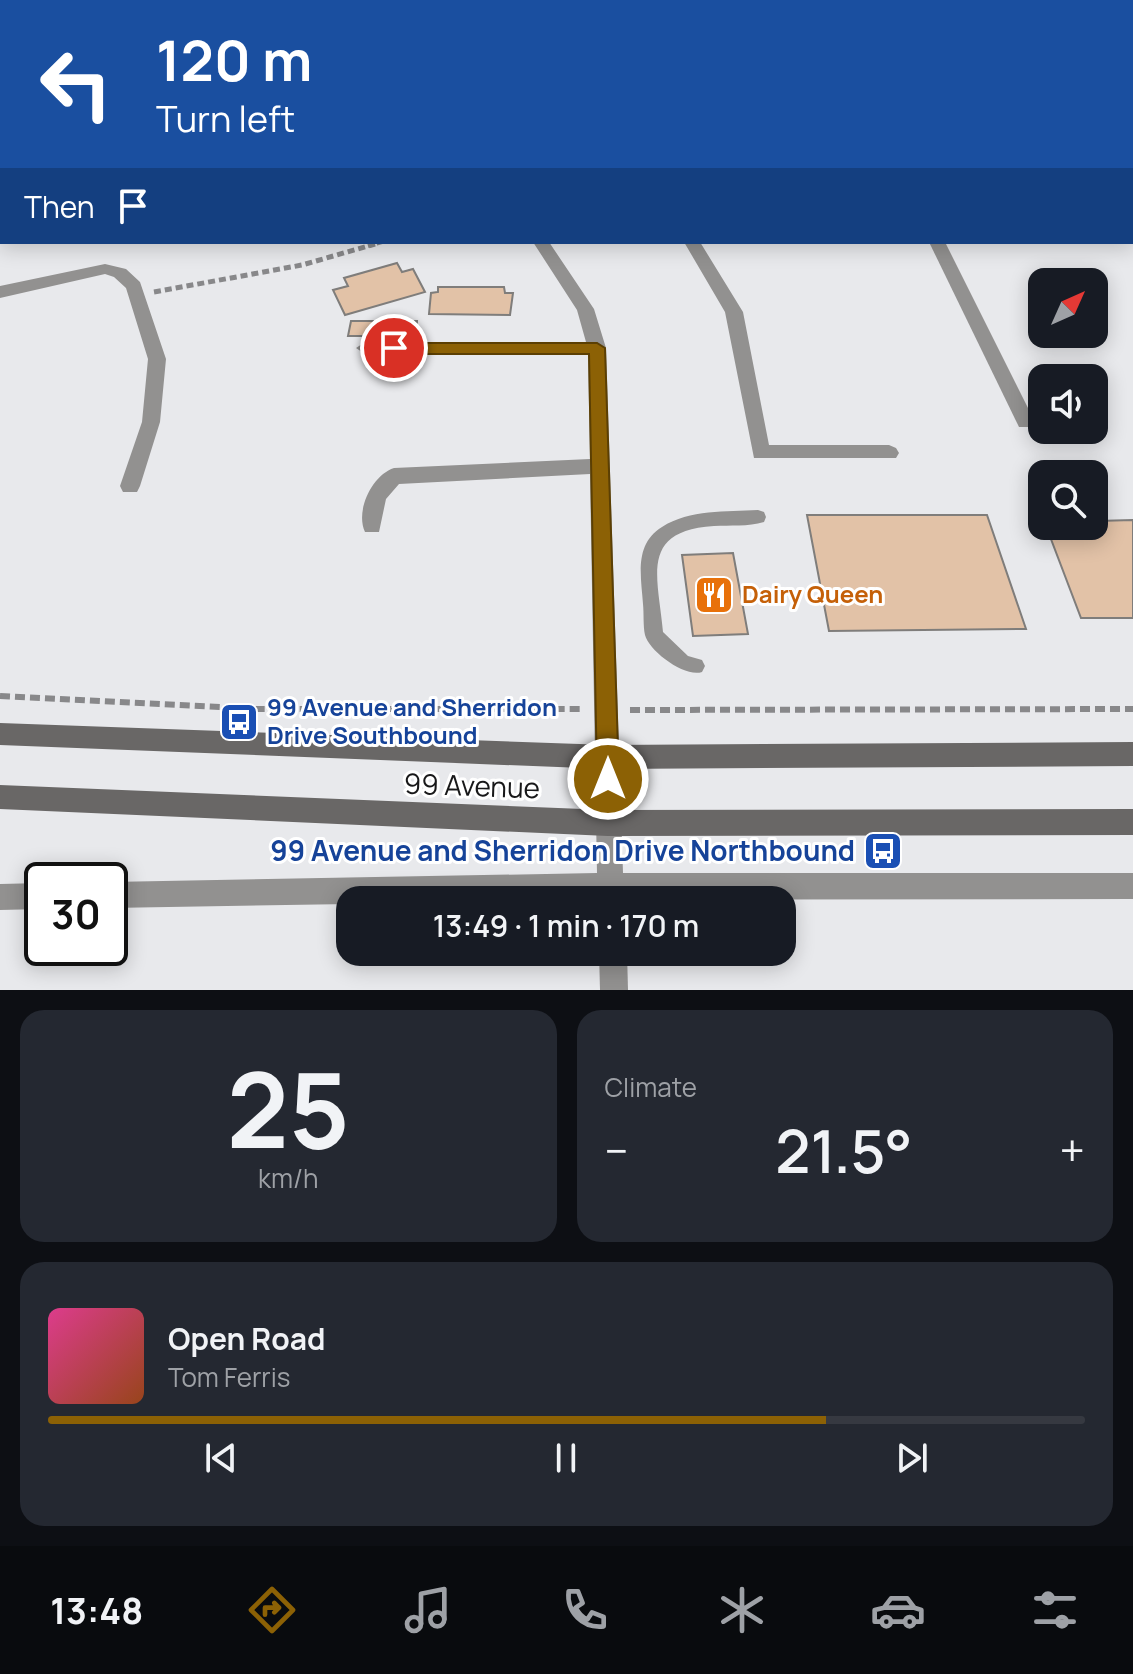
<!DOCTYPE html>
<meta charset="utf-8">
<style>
:root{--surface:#171b24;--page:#242831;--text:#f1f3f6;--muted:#9ea1a6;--line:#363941;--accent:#8c6105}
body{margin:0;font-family:Manrope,sans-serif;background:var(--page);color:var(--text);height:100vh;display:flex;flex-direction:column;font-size:30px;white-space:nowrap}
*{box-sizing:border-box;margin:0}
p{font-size:26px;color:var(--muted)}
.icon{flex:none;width:44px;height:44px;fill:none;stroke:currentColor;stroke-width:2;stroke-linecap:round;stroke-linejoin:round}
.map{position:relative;height:990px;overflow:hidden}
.panel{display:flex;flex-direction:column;gap:20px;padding:20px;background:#0d0f14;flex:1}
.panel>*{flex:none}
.hud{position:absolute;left:0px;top:0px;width:1134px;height:244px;box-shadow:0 4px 20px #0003;background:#1a4fa0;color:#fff;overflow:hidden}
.needle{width:52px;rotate:45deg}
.fabs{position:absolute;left:1028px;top:268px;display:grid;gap:16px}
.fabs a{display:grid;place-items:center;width:80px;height:80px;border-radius:16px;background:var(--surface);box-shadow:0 4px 20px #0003;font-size:40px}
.speed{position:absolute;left:24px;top:862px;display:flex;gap:16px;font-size:40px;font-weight:700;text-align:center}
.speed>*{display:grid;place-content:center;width:104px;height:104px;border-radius:50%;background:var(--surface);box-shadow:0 4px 20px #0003;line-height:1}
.speed .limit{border:4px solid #111;border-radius:12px;background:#fff;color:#111}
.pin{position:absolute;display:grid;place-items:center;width:68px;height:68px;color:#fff;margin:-34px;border:4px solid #fff;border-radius:50%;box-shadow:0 2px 8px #0007}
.me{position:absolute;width:88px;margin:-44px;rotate:0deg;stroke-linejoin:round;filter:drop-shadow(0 0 6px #0008)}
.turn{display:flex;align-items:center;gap:28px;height:168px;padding:0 24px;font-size:36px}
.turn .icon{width:104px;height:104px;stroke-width:2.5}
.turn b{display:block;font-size:56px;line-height:68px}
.then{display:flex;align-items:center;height:76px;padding:0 24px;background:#0003;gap:16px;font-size:30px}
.big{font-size:60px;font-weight:600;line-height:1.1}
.panel .tile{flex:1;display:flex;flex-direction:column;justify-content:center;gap:12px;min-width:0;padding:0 28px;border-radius:24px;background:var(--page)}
.panel .dial{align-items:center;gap:0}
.dial b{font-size:104px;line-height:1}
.song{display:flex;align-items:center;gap:24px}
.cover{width:96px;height:96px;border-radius:12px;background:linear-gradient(135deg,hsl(330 70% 55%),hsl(20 70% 35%))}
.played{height:8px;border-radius:4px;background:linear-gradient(90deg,var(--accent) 75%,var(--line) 75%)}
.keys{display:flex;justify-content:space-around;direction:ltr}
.heat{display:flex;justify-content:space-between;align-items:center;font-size:44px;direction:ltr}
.panel .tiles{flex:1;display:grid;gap:20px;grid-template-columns:1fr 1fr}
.tile:last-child{grid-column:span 2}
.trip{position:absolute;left:336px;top:886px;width:460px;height:80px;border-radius:24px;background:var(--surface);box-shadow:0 4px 20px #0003;font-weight:600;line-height:80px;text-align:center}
.menu{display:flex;height:128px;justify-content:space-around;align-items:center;background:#090b0e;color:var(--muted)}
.menu .icon{width:56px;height:56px}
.menu .selected{color:var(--accent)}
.menu b{font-size:36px;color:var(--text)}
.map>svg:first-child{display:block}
.green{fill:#9ec3af}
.building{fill:#e2c2a7;stroke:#7f7d7b;stroke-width:2}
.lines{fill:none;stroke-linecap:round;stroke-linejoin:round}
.path-far2{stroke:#88888a;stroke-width:4;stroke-dasharray:6 3;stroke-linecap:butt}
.path-far1{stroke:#88888a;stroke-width:5;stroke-dasharray:7 4;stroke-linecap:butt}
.path{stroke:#88888a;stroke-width:6;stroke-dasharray:10 5;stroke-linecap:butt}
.lane{fill:#929190;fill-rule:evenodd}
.street{fill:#929190;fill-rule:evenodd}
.secondary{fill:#696766;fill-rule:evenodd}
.route{fill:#8c6105;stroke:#5b3f03;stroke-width:2}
.labels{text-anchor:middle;stroke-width:6;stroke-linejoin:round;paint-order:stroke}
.food-label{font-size:24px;font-weight:bold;fill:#c56008;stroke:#fff;text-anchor:start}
.transit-label{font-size:24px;font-weight:bold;fill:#164399;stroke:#fff;text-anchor:start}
.near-street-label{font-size:28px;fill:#181819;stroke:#fff}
.near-transit-label{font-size:28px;font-weight:bold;fill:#164399;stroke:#fff;text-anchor:end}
</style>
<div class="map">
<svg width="1133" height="990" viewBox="0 0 1133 990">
<rect width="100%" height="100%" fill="#e8e9ec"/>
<polygon class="green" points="0,0 751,0 2,2 0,200"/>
<g class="building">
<polygon points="950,0 1023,0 1026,2 953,2"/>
<polygon points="1043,0 1114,0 1115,2 1044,2"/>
<polygon points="397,263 402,272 413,269 425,292 345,315 333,290 348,286 344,278"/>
<polygon points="438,287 504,287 505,293 513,293 510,315 429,314 431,293 438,292"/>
<polygon points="351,321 417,321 416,336 348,336"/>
<polygon points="1094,514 1097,521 1133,520 1133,618 1081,618 1046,526 1094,526"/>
<polygon points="807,515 987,515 1026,629 829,631"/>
<polygon points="733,553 748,634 693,636 682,555"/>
</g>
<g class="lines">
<g class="path-far2">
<polyline points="67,2 71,0"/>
<polyline points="660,2 667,0"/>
<polyline points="368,246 382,242"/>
</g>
<polyline class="path-far1" points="154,292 302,265 375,244"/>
<g class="path">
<polyline points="0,696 257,709 584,709"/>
<polyline points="630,710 1133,709"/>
</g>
<path class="lane" d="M 758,510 L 764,512 L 766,517 L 764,522 C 748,527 730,525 714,526 C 639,531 658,576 663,632 L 688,656 L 702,660 L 705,666 L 702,672 C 685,678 649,651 645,635 C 643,626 644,614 643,604 C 641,576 634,544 662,527 C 690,509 726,512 758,510 Z"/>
<g class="street">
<rect x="1132" y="105" width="1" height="8"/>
<polygon points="1132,181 1133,182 1133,192 1132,191"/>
<path d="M 533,242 L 549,242 L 594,309 L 606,348 L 623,873 L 1133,873 L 1133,899 L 350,900 L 350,904 L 110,908 L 110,882 L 597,873 L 590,474 L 399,484 L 386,499 L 379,532 L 365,532 C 355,511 372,475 394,468 L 590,459 L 588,354 L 365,354 L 356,348 L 365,342 L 586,342 L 577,310 Z"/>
<polygon points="684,242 700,242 743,312 769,445 889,445 896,448 899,453 896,458 754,458 725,312"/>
<polygon points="929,242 945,242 1035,422 1033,427 1019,427"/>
<polygon points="105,264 126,269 140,282 166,359 160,422 140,486 137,492 123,492 120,486 142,422 148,359 126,288 114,277 105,274 0,298 0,286"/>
<polygon points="42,883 42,909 0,910 0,884"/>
<polygon points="599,952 627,952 628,990 600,990"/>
</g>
<g class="secondary">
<polygon points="0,723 608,745 1133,742 1133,766 608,769 0,745"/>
<polygon points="0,785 608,810 1133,809 1133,835 608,836 0,809"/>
</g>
</g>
<polygon class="route" points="394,343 597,343 605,348 619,779 616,787 608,790 600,787 597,779 589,354 394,354 386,348"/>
<defs>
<g id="restaurant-square" transform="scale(2)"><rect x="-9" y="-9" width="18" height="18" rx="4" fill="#e8710a" stroke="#fff"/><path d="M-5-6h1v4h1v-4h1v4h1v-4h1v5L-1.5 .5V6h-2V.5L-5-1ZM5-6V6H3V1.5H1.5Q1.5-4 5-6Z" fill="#fff"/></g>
<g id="bus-square" transform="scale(2)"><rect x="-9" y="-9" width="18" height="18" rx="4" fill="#1a4fb4" stroke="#fff"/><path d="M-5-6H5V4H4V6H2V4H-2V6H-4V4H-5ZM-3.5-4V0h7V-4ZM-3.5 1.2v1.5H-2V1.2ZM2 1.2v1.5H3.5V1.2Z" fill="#fff"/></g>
</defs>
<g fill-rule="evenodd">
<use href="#restaurant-square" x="714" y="595"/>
<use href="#bus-square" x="239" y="722"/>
<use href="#bus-square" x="883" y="851"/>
</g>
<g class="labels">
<g class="food-label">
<text x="742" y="603">Dairy Queen</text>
</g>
<g class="transit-label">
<text x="267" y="716">99 Avenue and Sherridon<tspan x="267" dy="28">Drive Southbound</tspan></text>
</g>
<g class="near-street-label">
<text transform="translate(472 786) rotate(2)" y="10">99 Avenue</text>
</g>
<g class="near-transit-label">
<text x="855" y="861">99 Avenue and Sherridon Drive Northbound</text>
</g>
</g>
</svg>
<div class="fabs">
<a><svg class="needle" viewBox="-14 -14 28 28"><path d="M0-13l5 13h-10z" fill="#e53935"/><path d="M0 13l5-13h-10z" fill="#9ea1a6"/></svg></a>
<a><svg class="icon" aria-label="sound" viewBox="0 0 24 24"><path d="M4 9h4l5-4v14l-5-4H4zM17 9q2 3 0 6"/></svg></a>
<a><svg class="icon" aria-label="search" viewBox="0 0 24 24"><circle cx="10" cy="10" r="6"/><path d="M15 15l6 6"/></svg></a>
</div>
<div class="speed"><div class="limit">30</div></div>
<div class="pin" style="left:394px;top:348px;background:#d93025"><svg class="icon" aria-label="arrive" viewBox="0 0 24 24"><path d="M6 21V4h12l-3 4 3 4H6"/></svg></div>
<svg class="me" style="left:608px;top:779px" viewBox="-20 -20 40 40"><circle r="17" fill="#8c6105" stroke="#fff" stroke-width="3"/><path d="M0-11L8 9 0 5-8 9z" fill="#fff"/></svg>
<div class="trip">13:49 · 1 min · 170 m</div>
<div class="hud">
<div class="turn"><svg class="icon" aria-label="left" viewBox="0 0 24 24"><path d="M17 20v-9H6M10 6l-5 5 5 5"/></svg><div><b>120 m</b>Turn left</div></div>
<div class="then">Then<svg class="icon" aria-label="arrive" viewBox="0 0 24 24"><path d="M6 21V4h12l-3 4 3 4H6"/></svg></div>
</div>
</div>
<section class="panel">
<div class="tiles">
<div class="tile dial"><b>25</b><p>km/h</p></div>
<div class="tile"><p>Climate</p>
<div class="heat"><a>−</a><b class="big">21.5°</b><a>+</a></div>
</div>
<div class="tile">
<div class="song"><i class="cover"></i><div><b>Open Road</b><p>Tom Ferris</p></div></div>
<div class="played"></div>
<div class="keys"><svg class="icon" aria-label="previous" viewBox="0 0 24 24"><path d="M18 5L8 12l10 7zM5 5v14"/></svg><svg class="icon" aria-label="pause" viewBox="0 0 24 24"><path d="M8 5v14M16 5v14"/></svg><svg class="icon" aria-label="next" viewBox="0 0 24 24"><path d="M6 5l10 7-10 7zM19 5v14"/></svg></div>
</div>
</div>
</section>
<nav class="menu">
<b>13:48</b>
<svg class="icon selected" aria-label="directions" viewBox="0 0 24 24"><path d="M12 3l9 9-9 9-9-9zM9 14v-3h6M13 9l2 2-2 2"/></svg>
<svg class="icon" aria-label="music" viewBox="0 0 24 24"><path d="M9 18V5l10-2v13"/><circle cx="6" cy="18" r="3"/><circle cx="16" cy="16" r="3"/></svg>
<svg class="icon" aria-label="phone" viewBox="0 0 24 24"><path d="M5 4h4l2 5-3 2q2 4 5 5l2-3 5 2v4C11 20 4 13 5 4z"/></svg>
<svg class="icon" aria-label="climate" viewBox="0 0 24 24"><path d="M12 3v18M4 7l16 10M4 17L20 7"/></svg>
<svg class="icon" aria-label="car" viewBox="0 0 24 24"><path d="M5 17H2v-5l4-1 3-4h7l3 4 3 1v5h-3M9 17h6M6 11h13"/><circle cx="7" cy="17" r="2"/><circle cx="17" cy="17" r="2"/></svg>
<svg class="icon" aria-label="filters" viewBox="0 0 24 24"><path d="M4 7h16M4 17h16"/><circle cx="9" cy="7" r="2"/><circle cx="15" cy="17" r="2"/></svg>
</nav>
